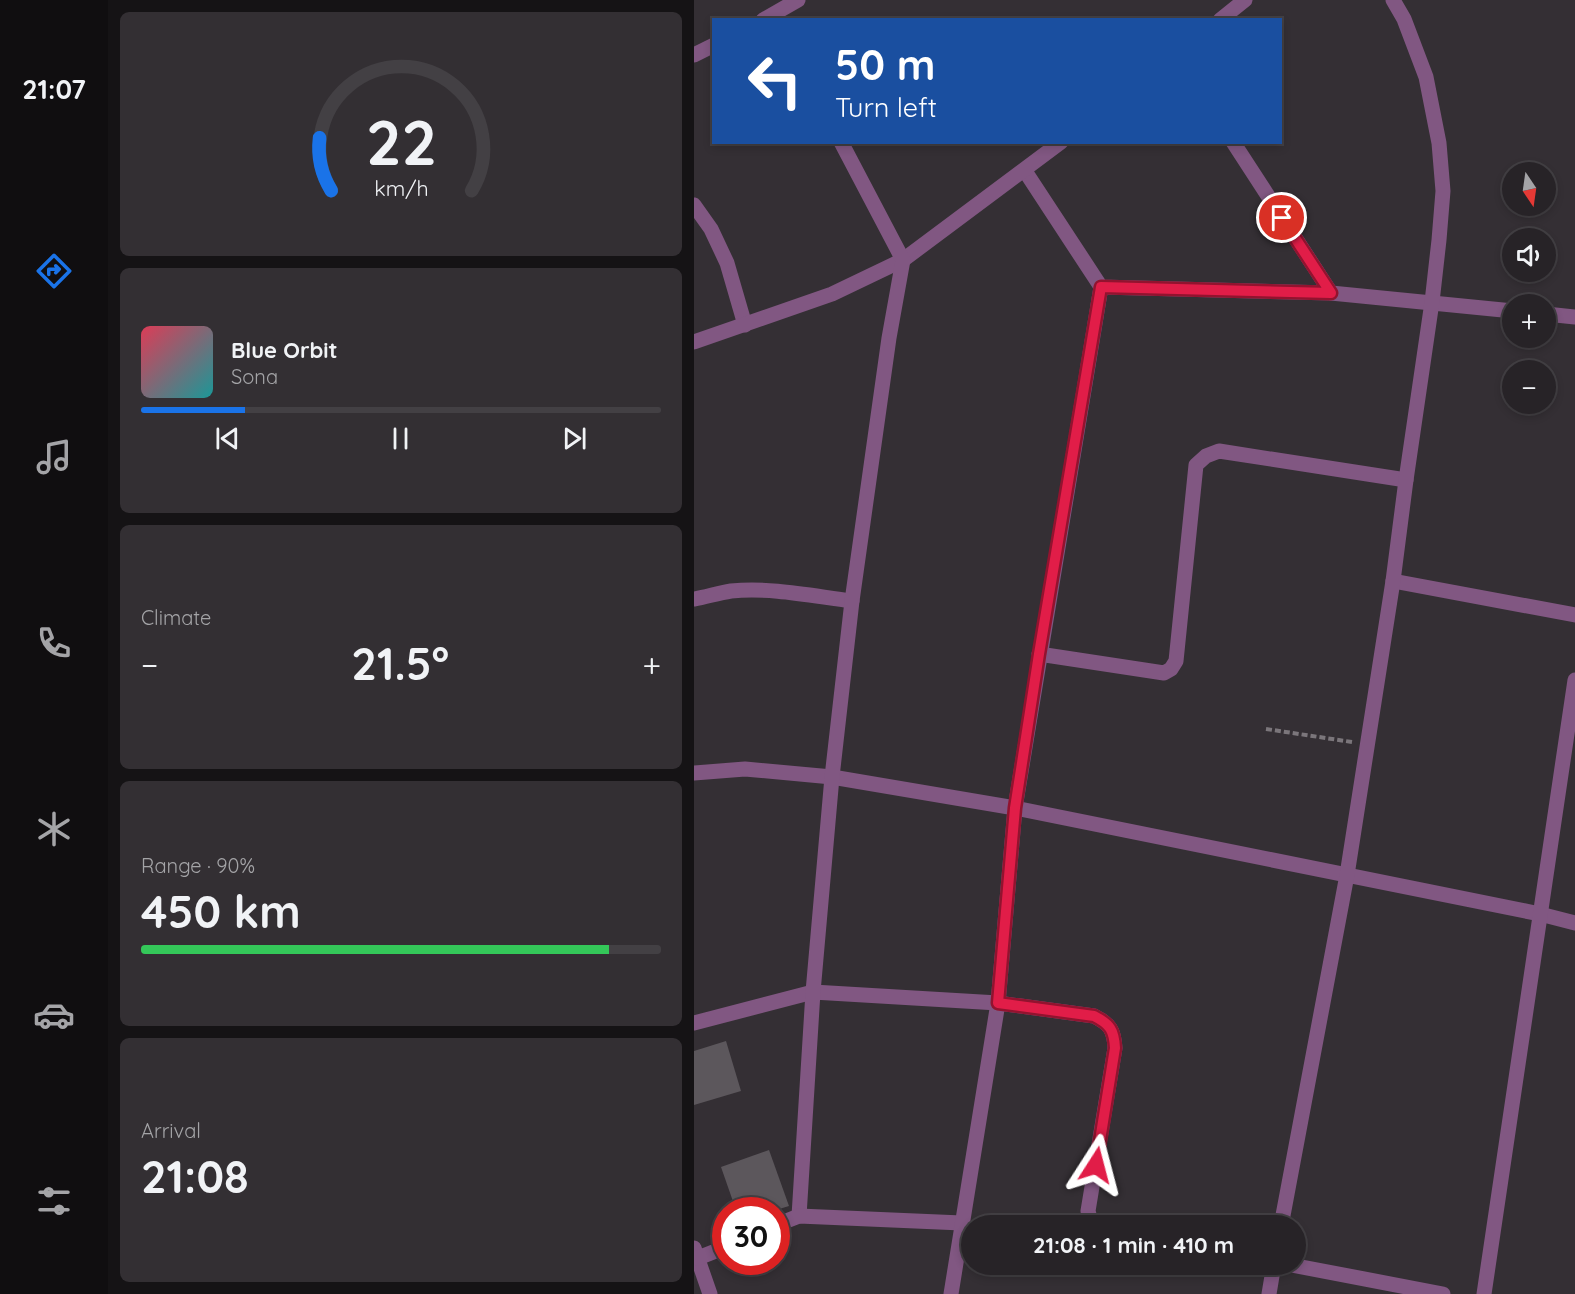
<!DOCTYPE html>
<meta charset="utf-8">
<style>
:root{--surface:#272327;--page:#332f33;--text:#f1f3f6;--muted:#a4a4a7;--line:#434044;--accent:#1a73e8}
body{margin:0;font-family:Quicksand,sans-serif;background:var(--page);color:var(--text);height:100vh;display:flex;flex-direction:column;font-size:22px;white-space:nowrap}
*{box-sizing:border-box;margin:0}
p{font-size:20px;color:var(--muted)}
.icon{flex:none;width:33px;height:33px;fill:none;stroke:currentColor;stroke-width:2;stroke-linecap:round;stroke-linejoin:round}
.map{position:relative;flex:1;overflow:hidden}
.panel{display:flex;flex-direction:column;gap:12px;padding:12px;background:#151315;width:586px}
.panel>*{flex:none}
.hud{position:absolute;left:18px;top:18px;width:570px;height:126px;border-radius:0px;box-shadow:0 3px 9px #0003,0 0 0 2px var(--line);background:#1a4fa0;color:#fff;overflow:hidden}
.needle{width:39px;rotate:167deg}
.buttons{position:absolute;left:808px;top:162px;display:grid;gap:12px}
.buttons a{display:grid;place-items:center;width:54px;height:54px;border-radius:50%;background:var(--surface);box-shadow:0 3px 9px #0003,0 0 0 2px var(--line);font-size:30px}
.speed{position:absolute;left:18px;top:1197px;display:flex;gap:12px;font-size:30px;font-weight:700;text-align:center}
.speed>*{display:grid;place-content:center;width:78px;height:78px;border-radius:50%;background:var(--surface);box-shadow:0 3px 9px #0003,0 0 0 2px var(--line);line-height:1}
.speed .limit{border:9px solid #d22;background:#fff;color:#111}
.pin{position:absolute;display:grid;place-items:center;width:51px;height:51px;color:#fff;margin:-26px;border:3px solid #fff;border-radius:50%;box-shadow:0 2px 6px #0007}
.me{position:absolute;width:66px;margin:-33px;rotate:9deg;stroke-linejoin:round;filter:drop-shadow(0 0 4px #0008)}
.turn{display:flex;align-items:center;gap:21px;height:126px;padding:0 24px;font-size:27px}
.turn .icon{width:78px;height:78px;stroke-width:2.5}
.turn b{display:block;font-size:42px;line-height:51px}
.big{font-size:45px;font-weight:700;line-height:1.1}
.panel .tile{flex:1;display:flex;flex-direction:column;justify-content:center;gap:9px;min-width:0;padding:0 21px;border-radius:9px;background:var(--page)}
.panel .dial{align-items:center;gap:0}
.dial svg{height:156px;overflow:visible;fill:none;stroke:var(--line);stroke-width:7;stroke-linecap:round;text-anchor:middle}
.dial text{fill:var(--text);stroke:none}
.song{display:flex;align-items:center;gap:18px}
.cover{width:72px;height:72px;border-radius:9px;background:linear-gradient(135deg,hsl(350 70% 55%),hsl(180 70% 35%))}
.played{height:6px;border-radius:3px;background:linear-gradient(90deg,var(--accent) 20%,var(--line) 20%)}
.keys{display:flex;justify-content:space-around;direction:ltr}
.heat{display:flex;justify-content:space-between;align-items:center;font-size:33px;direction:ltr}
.charge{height:9px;border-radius:4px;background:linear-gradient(90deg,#34c759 90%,var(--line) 0)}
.trip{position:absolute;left:267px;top:1215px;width:345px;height:60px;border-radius:30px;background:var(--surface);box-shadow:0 3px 9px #0003,0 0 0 2px var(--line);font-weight:700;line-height:60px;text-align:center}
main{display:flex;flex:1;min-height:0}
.menu{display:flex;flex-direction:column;width:108px;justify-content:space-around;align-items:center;background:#100e10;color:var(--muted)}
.menu .icon{width:42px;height:42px}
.menu .active{color:var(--accent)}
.menu b{font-size:27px;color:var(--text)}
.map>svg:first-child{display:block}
.building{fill:#5c575c}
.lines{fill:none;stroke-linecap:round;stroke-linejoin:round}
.path{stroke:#7b767b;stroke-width:4;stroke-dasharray:6 3;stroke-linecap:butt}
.street{stroke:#815782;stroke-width:15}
.route-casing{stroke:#92132f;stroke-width:15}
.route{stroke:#e11d48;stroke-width:10}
</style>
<main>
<nav class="menu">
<b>21:07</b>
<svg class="icon active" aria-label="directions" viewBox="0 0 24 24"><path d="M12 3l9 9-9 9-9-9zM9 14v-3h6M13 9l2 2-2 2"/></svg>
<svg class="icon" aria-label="music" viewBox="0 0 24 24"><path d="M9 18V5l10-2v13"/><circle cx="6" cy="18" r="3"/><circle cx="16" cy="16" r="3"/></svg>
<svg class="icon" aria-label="phone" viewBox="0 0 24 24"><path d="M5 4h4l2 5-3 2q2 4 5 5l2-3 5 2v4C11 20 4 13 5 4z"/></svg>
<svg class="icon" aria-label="climate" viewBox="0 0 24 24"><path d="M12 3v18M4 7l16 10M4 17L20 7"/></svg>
<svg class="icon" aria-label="car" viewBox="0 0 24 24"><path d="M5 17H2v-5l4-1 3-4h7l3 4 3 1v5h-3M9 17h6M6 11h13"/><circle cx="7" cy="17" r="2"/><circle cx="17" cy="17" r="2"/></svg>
<svg class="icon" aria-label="filters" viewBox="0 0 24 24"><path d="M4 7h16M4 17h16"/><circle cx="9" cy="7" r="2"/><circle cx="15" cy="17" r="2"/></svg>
</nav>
<section class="panel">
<div class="tile dial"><svg viewBox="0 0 100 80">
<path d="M14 69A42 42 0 1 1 86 69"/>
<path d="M14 69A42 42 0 0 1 8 42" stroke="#1a73e8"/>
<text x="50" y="56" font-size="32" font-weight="700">22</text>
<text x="50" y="72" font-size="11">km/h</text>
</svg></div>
<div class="tile">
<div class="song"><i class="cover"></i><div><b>Blue Orbit</b><p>Sona</p></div></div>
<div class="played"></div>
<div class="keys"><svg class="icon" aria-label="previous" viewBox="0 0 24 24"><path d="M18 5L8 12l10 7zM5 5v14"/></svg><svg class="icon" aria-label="pause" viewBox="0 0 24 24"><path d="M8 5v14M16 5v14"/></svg><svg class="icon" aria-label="next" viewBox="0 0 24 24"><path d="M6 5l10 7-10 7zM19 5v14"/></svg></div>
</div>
<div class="tile"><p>Climate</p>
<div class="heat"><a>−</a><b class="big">21.5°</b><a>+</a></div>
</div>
<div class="tile"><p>Range · 90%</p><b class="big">450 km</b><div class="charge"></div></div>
<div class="tile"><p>Arrival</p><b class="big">21:08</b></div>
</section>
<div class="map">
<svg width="881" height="1294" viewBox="0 0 881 1294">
<rect width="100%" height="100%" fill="#342f34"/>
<g class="building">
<polygon points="32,1041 47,1091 0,1105 0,1051"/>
<polygon points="75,1150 95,1206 82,1210 42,1210 27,1167"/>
</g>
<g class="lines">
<polyline class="path" points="572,729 658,742"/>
<g class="street">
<polyline points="69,20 104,0"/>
<polyline points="526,20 551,0"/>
<polyline points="0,55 20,45"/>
<polyline points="539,142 637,293"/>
<polyline points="331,171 407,287 637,293 819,311"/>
<polyline points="0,205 17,229 33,263 51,325"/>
<polyline points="852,314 881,317"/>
<polyline points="0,342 138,294 209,260 367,142"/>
<polyline points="699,581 881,615"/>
<path d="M 0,599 C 12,597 24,593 37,591 C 77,587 118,596 158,601"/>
<polyline points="345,654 470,673 477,669 482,661 502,465 512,456 525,451 712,480"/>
<polyline points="0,773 51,769 138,777 321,808 846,914 881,923"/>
<path d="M 0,1023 L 119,992 L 304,1003 L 400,1016 C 416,1024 420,1030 421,1048 L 394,1211 L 398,1226"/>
<polyline points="105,1216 119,992 138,777 158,601 195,338 209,260 147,142"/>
<polyline points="82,1225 105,1216 268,1223"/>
<polyline points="587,1226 653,875 699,581 712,480 738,302 745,240 749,191 745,143 732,77 710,19 699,0"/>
<polyline points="0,1248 16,1294"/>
<polyline points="4,1258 32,1247"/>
<polyline points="592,1264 749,1294"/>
<polyline points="257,1294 304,1003 321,808 407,287"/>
<polyline points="575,1294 580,1264"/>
<polyline points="790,1294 881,680"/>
</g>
</g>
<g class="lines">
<g class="route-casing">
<path id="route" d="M 402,1165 L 421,1048 C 420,1030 416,1024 400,1016 L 304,1003 L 321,808 L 345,654 L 407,287 L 637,293 L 588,218"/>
</g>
<use href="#route" class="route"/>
</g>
</svg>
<div class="buttons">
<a><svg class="needle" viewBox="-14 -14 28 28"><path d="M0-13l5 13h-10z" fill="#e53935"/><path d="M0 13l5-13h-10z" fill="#a4a4a7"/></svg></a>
<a><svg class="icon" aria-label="sound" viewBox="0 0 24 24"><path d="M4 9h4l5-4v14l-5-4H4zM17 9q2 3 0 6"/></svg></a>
<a>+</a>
<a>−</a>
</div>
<div class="speed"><div class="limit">30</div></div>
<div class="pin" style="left:588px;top:218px;background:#d93025"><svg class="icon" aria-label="arrive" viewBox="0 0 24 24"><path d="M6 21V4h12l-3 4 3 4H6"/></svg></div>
<svg class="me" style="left:402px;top:1165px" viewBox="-20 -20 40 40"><path d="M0-17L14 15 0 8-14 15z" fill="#e11d48" stroke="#fff" stroke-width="4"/></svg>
<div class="trip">21:08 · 1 min · 410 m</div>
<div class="hud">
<div class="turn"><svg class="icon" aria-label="left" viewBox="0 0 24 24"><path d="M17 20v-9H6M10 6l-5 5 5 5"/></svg><div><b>50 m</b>Turn left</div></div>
</div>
</div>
</main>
